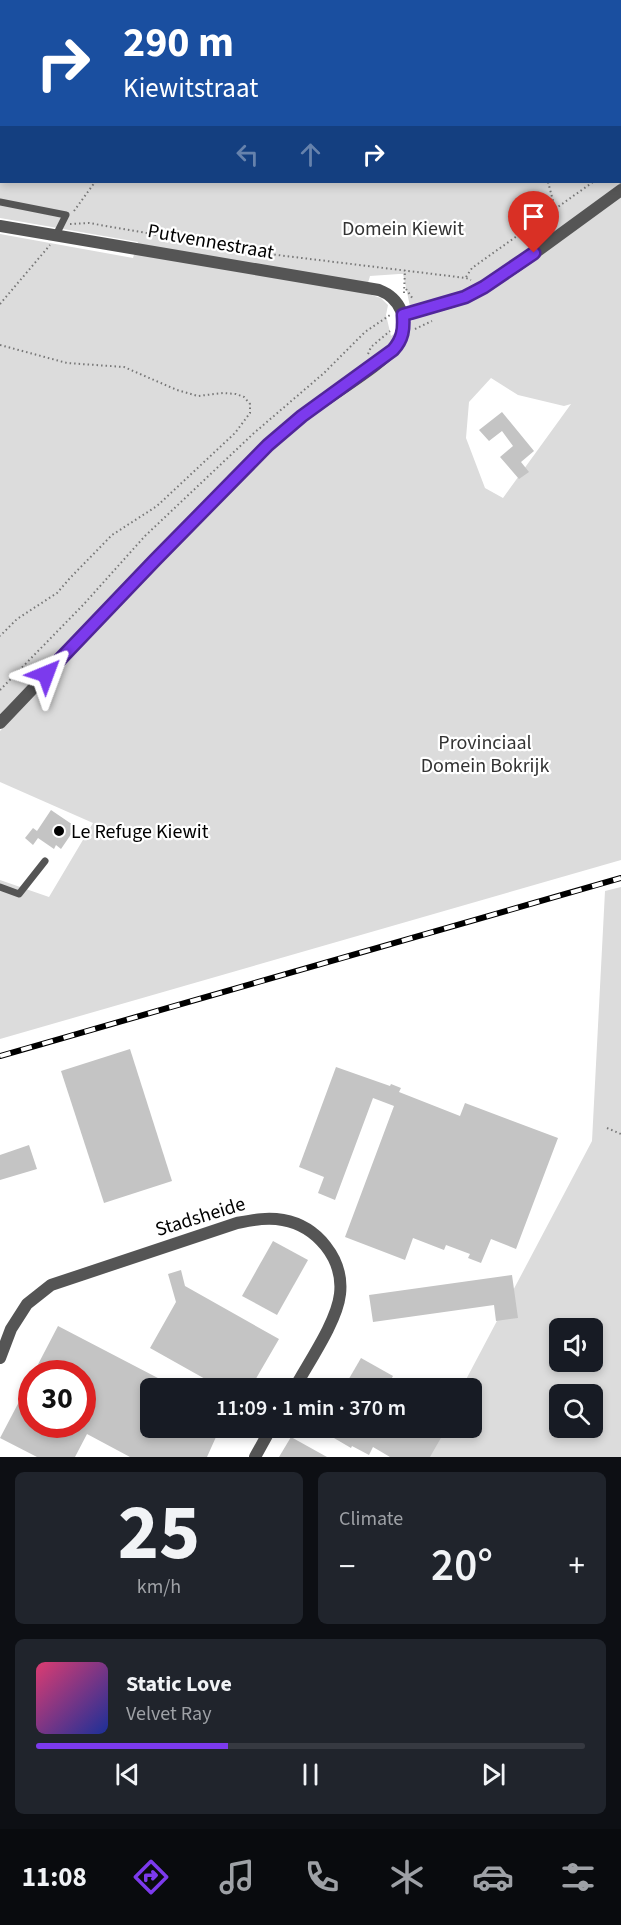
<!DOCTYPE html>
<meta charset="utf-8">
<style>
:root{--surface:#171b24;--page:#20242c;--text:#f1f3f6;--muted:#9ea1a6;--line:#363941;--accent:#7c3aed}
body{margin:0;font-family:"Source Sans 3",sans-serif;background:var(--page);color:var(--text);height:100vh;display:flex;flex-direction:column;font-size:22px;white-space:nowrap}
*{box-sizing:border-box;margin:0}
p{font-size:20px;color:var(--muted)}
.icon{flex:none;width:33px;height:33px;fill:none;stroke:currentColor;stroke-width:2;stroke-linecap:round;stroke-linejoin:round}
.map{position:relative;height:1457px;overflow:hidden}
.side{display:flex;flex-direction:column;gap:15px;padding:15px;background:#0d0f14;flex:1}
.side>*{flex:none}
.hud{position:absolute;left:0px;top:0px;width:621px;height:183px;box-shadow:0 3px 9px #0003;background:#1a4fa0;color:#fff;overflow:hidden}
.tools{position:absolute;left:549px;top:1318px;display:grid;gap:12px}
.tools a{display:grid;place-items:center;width:54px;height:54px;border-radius:9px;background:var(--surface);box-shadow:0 3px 9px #0003;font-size:30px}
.speed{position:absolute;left:18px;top:1360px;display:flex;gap:12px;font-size:30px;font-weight:700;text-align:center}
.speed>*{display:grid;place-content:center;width:78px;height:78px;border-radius:50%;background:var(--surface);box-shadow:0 3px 9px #0003;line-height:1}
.speed .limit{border:9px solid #d22;background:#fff;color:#111}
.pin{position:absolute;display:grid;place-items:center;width:51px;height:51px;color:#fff;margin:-62px -26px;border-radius:50% 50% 50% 0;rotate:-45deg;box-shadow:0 0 6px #0007}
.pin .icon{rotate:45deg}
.me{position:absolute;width:66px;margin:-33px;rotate:44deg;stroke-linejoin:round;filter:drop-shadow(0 0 4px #0008)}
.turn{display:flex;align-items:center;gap:21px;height:126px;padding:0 24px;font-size:27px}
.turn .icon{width:78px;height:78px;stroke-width:2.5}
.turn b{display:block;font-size:42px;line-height:51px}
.lanes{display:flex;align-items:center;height:57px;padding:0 24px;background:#0003;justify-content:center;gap:30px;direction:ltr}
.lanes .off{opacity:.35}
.big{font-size:45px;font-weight:600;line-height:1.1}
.side .widget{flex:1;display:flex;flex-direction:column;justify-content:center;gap:9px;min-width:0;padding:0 21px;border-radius:9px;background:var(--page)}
.side .dial{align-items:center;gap:0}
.dial b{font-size:78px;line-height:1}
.song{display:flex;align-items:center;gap:18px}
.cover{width:72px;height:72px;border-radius:9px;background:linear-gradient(135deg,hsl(340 70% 55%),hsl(230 70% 35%))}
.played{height:6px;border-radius:3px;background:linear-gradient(90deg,var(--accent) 35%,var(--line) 35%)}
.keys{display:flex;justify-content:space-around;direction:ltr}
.heat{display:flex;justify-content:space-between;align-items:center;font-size:33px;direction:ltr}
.side .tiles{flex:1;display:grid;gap:15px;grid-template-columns:1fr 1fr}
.widget:last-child{grid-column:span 2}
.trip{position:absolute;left:140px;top:1378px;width:342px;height:60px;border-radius:9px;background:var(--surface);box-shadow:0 3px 9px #0003;font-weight:600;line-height:60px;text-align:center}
.tabs{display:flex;height:96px;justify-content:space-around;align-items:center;background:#090b0e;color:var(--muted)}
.tabs .icon{width:42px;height:42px}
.tabs .current{color:var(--accent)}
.tabs b{font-size:27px;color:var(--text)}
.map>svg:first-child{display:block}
.green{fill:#dcdcdc;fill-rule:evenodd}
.building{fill:#c4c4c4}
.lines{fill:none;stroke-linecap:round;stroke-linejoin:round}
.path{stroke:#777;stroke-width:2;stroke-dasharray:1.5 3;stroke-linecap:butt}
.service{stroke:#555;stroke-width:7}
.minor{stroke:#555;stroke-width:12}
.rail-casing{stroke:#000;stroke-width:6}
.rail{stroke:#fff;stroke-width:4;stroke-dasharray:11;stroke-linecap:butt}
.route-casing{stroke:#51269a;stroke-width:15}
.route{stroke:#7c3aed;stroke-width:10}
.poi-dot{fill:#000;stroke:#fff;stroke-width:2}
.labels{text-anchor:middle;stroke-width:4.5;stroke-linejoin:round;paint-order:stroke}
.park-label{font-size:20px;fill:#333;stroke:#fff}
.street-label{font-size:20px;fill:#000;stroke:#fff}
.poi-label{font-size:20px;fill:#000;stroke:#fff;text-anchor:start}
</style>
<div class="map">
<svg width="621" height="1457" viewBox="0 0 621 1457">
<rect width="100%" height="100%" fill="#fff"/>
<g class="green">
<path d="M 0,0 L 621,0 L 621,860 L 0,1039 L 0,880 L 49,897 L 93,823 L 0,782 L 0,731 L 150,572 L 141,567 L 0,715 L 0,234 L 133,258 L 138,242 L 0,218 ZM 2,2 L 620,2 L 620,182 L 2,182 ZM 399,274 L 403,274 L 413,320 L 391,336 L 386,315 L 388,305 L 381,298 L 365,293 L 370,276 ZM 491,378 L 518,395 L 564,406 L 571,404 L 503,498 L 485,488 L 466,438 L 469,402 Z"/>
<path d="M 621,887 L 621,1457 L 425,1457 L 441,1428 L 471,1428 L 471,1389 L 461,1389 L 592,1141 L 605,891 ZM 560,1329 L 592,1329 L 592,1362 L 560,1362 ZM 560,1395 L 592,1395 L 592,1428 L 560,1428 Z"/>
</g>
<g class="building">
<polygon points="502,412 534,451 521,462 529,472 519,479 500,457 513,446 502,431 489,441 479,430"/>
<polygon points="51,810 76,827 61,849 56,845 54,849 38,838 33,845 25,838 33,828 37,831"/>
<polygon points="130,1049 172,1181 104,1203 61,1071"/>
<polygon points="336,1067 390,1086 391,1084 401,1088 399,1092 460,1116 465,1103 558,1138 516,1249 491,1239 481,1263 468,1258 470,1254 446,1245 444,1250 413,1238 405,1260 345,1237 394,1106 373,1098 335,1200 318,1193 324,1177 299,1167"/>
<polygon points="29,1145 37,1169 0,1180 0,1155"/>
<polygon points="273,1241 308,1260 277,1315 242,1296"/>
<polygon points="181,1270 185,1286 279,1339 250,1389 223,1389 150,1348 176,1302 168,1274"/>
<polygon points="512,1275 518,1318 496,1321 494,1305 373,1322 369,1295"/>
<polygon points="58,1326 179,1389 150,1389 150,1428 220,1428 207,1457 130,1457 87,1434 75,1457 37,1457 0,1438 32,1377 32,1425 82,1425 82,1374 33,1374"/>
<polygon points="361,1358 393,1376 386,1389 343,1389"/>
<polygon points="317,1428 342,1428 352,1434 355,1428 428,1428 442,1436 430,1457 390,1457 373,1447 369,1455 352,1446 351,1448"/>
<polygon points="291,1437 327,1457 279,1457"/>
</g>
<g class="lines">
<g class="path">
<polyline points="130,2 131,0"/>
<polyline points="151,2 154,0"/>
<polyline points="533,2 537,0"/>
<polyline points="0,11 2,12"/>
<polyline points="620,37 621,37"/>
<polyline points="548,182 555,208"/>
<polyline points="74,211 95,182"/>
<polyline points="70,224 89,223 261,253 466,278 471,280"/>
<polyline points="466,277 472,268 593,182"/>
<polyline points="406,289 413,299"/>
<polyline points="404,293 405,270"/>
<polyline points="0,304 50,245"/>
<polyline points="415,329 432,321"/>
<polyline points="0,345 67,363 124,367 177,390 198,396 223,393 236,394 244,397 250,404 250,413 235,433 157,506 112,535 70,578 57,593 17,619 0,636"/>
<polyline points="368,354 371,347 390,331"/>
<polyline points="0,690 84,604 145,536 254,433 324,373 365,332 390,315"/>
<polyline points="607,1128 621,1134"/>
</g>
<g class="service">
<polyline points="266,0 274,0"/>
<polyline points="355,0 357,2"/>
<polyline points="519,0 519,2"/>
<polyline points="229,2 230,0"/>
<polyline points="620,178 621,180"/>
<polyline points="0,202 66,215 56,235"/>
<polyline points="0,887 19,894 45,861"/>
</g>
<g class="minor">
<path d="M 0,226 L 379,290 C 400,298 410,320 400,341 C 391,360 323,400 303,416 C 263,446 230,484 195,519 C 129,586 65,655 0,723"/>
<polyline points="403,315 448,303 465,297 484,287 517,266 621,190"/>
<path d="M 0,1358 L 11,1329 L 27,1304 L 51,1285 L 237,1223 C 253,1220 267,1217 283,1220 C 317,1226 344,1259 340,1294 C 337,1322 308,1363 294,1389"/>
<polyline points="255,1457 271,1428"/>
</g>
<g class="rail-casing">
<polyline id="rail" points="0,1056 621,878"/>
</g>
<use href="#rail" class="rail"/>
</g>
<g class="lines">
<g class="route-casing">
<path id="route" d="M 46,674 L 155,560 L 268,445 L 302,416 L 393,350 C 403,339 404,329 403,315 L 465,297 L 484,287 L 534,253"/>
</g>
<use href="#route" class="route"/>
</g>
<circle class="poi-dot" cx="59" cy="831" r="6"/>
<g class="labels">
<g class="park-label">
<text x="403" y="235">Domein Kiewit</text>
<text x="485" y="749">Provinciaal<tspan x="485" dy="23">Domein Bokrijk</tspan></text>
</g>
<g class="street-label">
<text transform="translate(211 241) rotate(10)" y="7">Putvennestraat</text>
<text transform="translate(200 1216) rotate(-17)" y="7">Stadsheide</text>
</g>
<g class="poi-label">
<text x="71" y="838">Le Refuge Kiewit</text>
</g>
</g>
</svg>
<div class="tools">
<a><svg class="icon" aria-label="sound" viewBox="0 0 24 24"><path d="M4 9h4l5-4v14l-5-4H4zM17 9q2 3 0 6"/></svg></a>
<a><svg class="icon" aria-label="search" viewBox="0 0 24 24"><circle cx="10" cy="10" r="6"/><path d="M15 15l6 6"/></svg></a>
</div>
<div class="speed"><div class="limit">30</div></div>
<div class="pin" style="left:534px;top:253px;background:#d93025"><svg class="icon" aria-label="arrive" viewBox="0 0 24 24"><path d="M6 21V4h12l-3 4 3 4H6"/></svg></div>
<svg class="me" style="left:46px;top:674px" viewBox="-20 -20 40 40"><path d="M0-17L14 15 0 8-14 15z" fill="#7c3aed" stroke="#fff" stroke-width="4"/></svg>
<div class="trip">11:09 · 1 min · 370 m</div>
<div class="hud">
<div class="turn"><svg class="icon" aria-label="right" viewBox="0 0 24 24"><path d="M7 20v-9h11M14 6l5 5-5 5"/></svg><div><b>290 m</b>Kiewitstraat</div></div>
<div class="lanes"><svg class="icon off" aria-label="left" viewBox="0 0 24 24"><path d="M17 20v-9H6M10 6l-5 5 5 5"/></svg><svg class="icon off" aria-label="ahead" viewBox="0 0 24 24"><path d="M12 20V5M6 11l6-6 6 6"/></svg><svg class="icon" aria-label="right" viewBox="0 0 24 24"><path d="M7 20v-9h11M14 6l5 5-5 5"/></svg></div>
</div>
</div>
<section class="side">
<div class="tiles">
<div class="widget dial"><b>25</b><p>km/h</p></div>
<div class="widget"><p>Climate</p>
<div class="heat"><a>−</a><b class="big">20°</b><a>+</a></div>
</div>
<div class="widget">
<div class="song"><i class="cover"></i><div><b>Static Love</b><p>Velvet Ray</p></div></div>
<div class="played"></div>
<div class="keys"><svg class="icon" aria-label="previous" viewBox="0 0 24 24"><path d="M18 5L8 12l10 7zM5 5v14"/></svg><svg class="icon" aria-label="pause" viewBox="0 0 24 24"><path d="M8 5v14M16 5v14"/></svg><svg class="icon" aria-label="next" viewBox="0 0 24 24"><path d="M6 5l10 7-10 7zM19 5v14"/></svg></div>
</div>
</div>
</section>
<nav class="tabs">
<b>11:08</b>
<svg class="icon current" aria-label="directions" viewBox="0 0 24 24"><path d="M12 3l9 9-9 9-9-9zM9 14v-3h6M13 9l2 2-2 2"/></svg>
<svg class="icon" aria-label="music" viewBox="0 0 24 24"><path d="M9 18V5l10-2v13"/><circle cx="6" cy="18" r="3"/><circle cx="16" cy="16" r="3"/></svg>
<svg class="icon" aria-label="phone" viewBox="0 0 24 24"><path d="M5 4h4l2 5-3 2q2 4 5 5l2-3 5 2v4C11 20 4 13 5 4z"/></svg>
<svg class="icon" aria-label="climate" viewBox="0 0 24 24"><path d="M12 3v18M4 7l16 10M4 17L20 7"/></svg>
<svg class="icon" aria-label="car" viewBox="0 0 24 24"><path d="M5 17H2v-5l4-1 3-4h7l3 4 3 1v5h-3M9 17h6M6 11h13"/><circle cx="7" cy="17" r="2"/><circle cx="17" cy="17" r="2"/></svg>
<svg class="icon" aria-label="filters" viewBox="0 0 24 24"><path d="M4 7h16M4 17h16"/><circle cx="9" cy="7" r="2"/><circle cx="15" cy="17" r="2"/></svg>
</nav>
